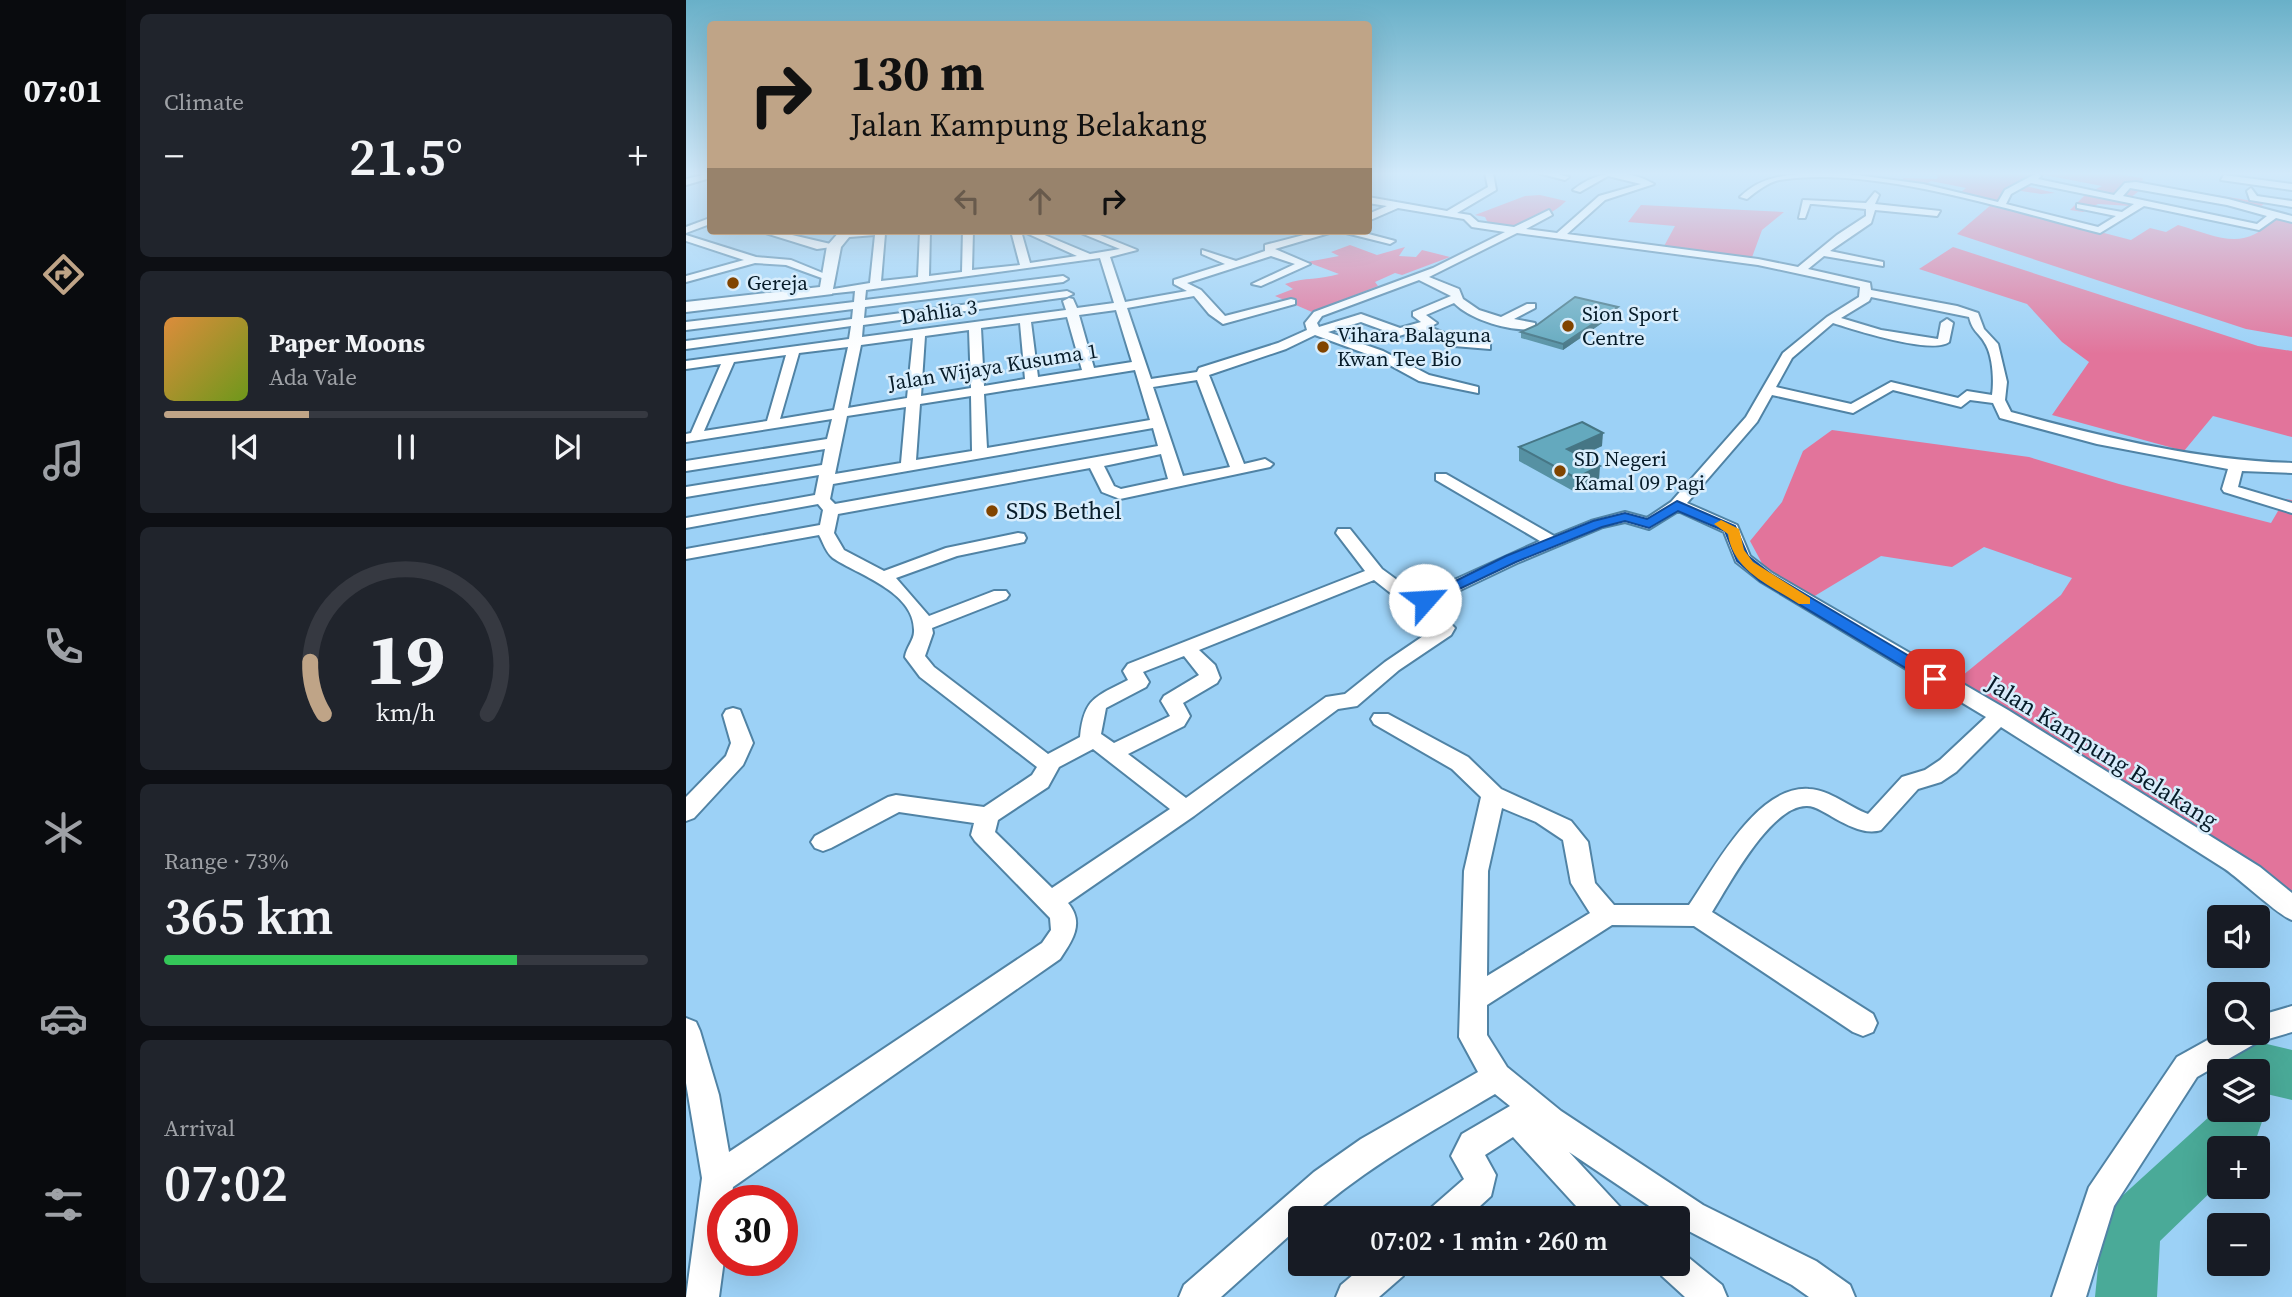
<!DOCTYPE html>
<meta charset="utf-8">
<style>
:root{--surface:#171b24;--page:#20242c;--text:#f1f3f6;--muted:#9ea1a6;--line:#363941;--accent:#bfa487}
body{margin:0;font-family:"Source Serif 4",serif;background:var(--page);color:var(--text);height:100vh;display:flex;flex-direction:column;font-size:26px;white-space:nowrap}
*{box-sizing:border-box;margin:0}
p{font-size:23px;color:var(--muted)}
.icon{flex:none;width:38px;height:38px;fill:none;stroke:currentColor;stroke-width:2;stroke-linecap:round;stroke-linejoin:round}
.map{position:relative;flex:1;overflow:hidden}
.drawer{display:flex;flex-direction:column;gap:14px;padding:14px;background:#0d0f14;width:560px}
.drawer>*{flex:none}
.guide{position:absolute;left:21px;top:21px;width:665px;height:214px;border-radius:7px;box-shadow:0 7px 28px #0002;background:#bfa487;color:#111;overflow:hidden}
.controls{position:absolute;left:1521px;top:905px;display:grid;gap:14px}
.controls a{display:grid;place-items:center;width:63px;height:63px;border-radius:7px;background:var(--surface);box-shadow:0 7px 28px #0002;font-size:35px}
.speed{position:absolute;left:21px;top:1185px;display:flex;gap:14px;font-size:35px;font-weight:700;text-align:center}
.speed>*{display:grid;place-content:center;width:91px;height:91px;border-radius:50%;background:var(--surface);box-shadow:0 7px 28px #0002;line-height:1}
.speed .limit{border:10px solid #d22;background:#fff;color:#111}
.pin{position:absolute;display:grid;place-items:center;width:60px;height:60px;color:#fff;margin:-30px;border-radius:14px;box-shadow:0 4px 10px #0006}
.me{position:absolute;width:77px;margin:-38px;rotate:64deg;stroke-linejoin:round;filter:drop-shadow(0 0 5px #0008)}
.turn{display:flex;align-items:center;gap:24px;height:147px;padding:0 28px;font-size:32px}
.turn .icon{width:91px;height:91px;stroke-width:2.5}
.turn b{display:block;font-size:49px;line-height:60px}
.lanes{display:flex;align-items:center;height:66px;padding:0 28px;background:#0003;justify-content:center;gap:35px;direction:ltr}
.lanes .off{opacity:.35}
.big{font-size:52px;font-weight:600;line-height:1.1}
.drawer .tile{flex:1;display:flex;flex-direction:column;justify-content:center;gap:10px;min-width:0;padding:0 24px;border-radius:10px;background:var(--page)}
.drawer .dial{align-items:center;gap:0}
.dial svg{height:182px;overflow:visible;fill:none;stroke:var(--line);stroke-width:7;stroke-linecap:round;text-anchor:middle}
.dial text{fill:var(--text);stroke:none}
.song{display:flex;align-items:center;gap:21px}
.cover{width:84px;height:84px;border-radius:10px;background:linear-gradient(135deg,hsl(30 70% 55%),hsl(80 70% 35%))}
.played{height:7px;border-radius:4px;background:linear-gradient(90deg,var(--accent) 30%,var(--line) 30%)}
.keys{display:flex;justify-content:space-around;direction:ltr}
.heat{display:flex;justify-content:space-between;align-items:center;font-size:38px;direction:ltr}
.charge{height:10px;border-radius:5px;background:linear-gradient(90deg,#34c759 73%,var(--line) 0)}
.trip{position:absolute;left:602px;top:1206px;width:402px;height:70px;border-radius:7px;background:var(--surface);box-shadow:0 7px 28px #0002;font-weight:600;line-height:70px;text-align:center}
main{display:flex;flex:1;min-height:0}
.tabs{display:flex;flex-direction:column;width:126px;justify-content:space-around;align-items:center;background:#090b0e;color:var(--muted)}
.tabs .icon{width:49px;height:49px}
.tabs .on{color:var(--accent)}
.tabs b{font-size:32px;color:var(--text)}
.map>svg:first-child{display:block}
.green{fill:#e2749b}
.lines{fill:none;stroke-linecap:round;stroke-linejoin:round}
.river{fill:#4aaa98;fill-rule:evenodd}
.street-casing{stroke:#5083a5;stroke-width:4}
.secondary-casing{stroke:#5083a5;stroke-width:4}
.street{fill:#fff;fill-rule:evenodd}
.secondary{fill:#fff;fill-rule:evenodd}
.wall{fill:#5691a3}
.shaded-wall{fill:#467685}
.building{fill:#64a9be;stroke:#467685;stroke-width:2}
.route{fill:#1a73e8;stroke:#114b97;stroke-width:2}
.slow{fill:#f59e0b}
.poi-dot{fill:#814400;stroke:#d8edfc;stroke-width:2.5}
.labels{text-anchor:middle;stroke-width:5;stroke-linejoin:round;paint-order:stroke}
.far-poi-label{font-size:21px;fill:#071c29;stroke:#d8edfc;text-anchor:start}
.far-street-label{font-size:21px;fill:#071c29;stroke:#d8edfc}
.poi-label{font-size:24px;fill:#071c29;stroke:#d8edfc;text-anchor:start}
.street-label{font-size:24px;fill:#071c29;stroke:#d8edfc}
</style>
<main>
<nav class="tabs">
<b>07:01</b>
<svg class="icon on" aria-label="directions" viewBox="0 0 24 24"><path d="M12 3l9 9-9 9-9-9zM9 14v-3h6M13 9l2 2-2 2"/></svg>
<svg class="icon" aria-label="music" viewBox="0 0 24 24"><path d="M9 18V5l10-2v13"/><circle cx="6" cy="18" r="3"/><circle cx="16" cy="16" r="3"/></svg>
<svg class="icon" aria-label="phone" viewBox="0 0 24 24"><path d="M5 4h4l2 5-3 2q2 4 5 5l2-3 5 2v4C11 20 4 13 5 4z"/></svg>
<svg class="icon" aria-label="climate" viewBox="0 0 24 24"><path d="M12 3v18M4 7l16 10M4 17L20 7"/></svg>
<svg class="icon" aria-label="car" viewBox="0 0 24 24"><path d="M5 17H2v-5l4-1 3-4h7l3 4 3 1v5h-3M9 17h6M6 11h13"/><circle cx="7" cy="17" r="2"/><circle cx="17" cy="17" r="2"/></svg>
<svg class="icon" aria-label="filters" viewBox="0 0 24 24"><path d="M4 7h16M4 17h16"/><circle cx="9" cy="7" r="2"/><circle cx="15" cy="17" r="2"/></svg>
</nav>
<section class="drawer">
<div class="tile"><p>Climate</p>
<div class="heat"><a>−</a><b class="big">21.5°</b><a>+</a></div>
</div>
<div class="tile">
<div class="song"><i class="cover"></i><div><b>Paper Moons</b><p>Ada Vale</p></div></div>
<div class="played"></div>
<div class="keys"><svg class="icon" aria-label="previous" viewBox="0 0 24 24"><path d="M18 5L8 12l10 7zM5 5v14"/></svg><svg class="icon" aria-label="pause" viewBox="0 0 24 24"><path d="M8 5v14M16 5v14"/></svg><svg class="icon" aria-label="next" viewBox="0 0 24 24"><path d="M6 5l10 7-10 7zM19 5v14"/></svg></div>
</div>
<div class="tile dial"><svg viewBox="0 0 100 80">
<path d="M14 69A42 42 0 1 1 86 69"/>
<path d="M14 69A42 42 0 0 1 8 46" stroke="#bfa487"/>
<text x="50" y="56" font-size="32" font-weight="700">19</text>
<text x="50" y="72" font-size="11">km/h</text>
</svg></div>
<div class="tile"><p>Range · 73%</p><b class="big">365 km</b><div class="charge"></div></div>
<div class="tile"><p>Arrival</p><b class="big">07:02</b></div>
</section>
<div class="map">
<svg width="1606" height="1297" viewBox="0 0 1606 1297">
<rect width="100%" height="100%" fill="#9cd1f6"/>
<g class="green">
<polygon points="1245,173 1422,173 1457,178 1456,183 1579,203 1574,207 1589,210 1584,214 1453,191 1444,198 1447,201 1444,206 1412,204 1397,212 1384,210 1400,194 1416,186 1359,175 1340,186 1369,193 1355,194 1329,190 1314,201 1275,192 1280,188 1245,181 1238,185 1217,182 1217,178 1251,179 1252,175"/>
<path d="M 854,195 L 880,201 C 861,220 829,229 803,225 L 799,217 L 789,215 L 839,196 Z"/>
<path d="M 1306,204 L 1445,240 L 1464,228 L 1480,232 L 1492,225 C 1531,236 1560,254 1589,216 L 1606,219 L 1606,337 L 1560,329 L 1271,234 Z"/>
<polygon points="955,205 1098,212 1076,230 1065,260 977,248 989,226 942,222"/>
<path d="M 664,245 L 691,255 L 719,247 L 713,256 L 730,257 L 736,250 L 764,257 L 716,275 L 709,273 L 689,282 L 692,286 L 626,312 L 589,296 L 607,289 L 599,284 C 619,277 634,280 653,274 L 621,262 L 653,256 L 645,252 Z"/>
<polygon points="1267,247 1572,346 1606,351 1606,437 1527,416 1498,451 1366,415 1403,362 1376,342 1341,304 1233,269"/>
<polygon points="1146,430 1343,457 1433,484 1585,523 1599,499 1606,500 1606,899 1489,816 1271,680 1375,595 1386,578 1298,547 1266,567 1195,556 1127,597 1078,567 1064,541 1096,502 1117,451"/>
</g>
<g class="lines">
<polygon class="river" points="1564,1040 1606,1050 1606,1100 1572,1092 1580,1110 1567,1148 1533,1148 1533,1184 1474,1241 1471,1297 1409,1297 1416,1228 1424,1207 1524,1116 1533,1093 1533,1110 1572,1110 1572,1071 1537,1071 1546,1048"/>
<g class="street-casing">
<g id="street">
<polygon points="24,173 24,178 0,185 0,179"/>
<path d="M 799,173 L 807,173 L 810,190 L 771,213 L 784,215 L 792,222 L 828,227 L 863,210 L 866,215 L 840,229 L 871,233 L 913,196 L 955,184 L 922,176 L 894,192 L 887,190 C 912,170 940,168 968,184 L 919,200 L 881,234 L 1072,259 L 1112,267 L 1151,235 L 1180,216 L 1180,209 L 1127,204 L 1124,204 L 1119,218 L 1113,218 L 1117,200 L 1180,203 L 1189,192 L 1193,195 L 1189,204 L 1254,211 L 1251,216 L 1189,210 L 1185,223 L 1144,251 L 1197,262 L 1197,266 L 1138,256 L 1122,269 L 1184,283 L 1185,290 L 1271,306 L 1292,313 L 1298,329 L 1312,344 L 1321,382 L 1319,400 L 1325,412 C 1417,437 1510,460 1606,463 L 1606,473 L 1556,471 L 1552,487 L 1606,503 L 1606,513 L 1538,492 L 1536,489 L 1542,469 L 1411,444 L 1314,418 L 1307,403 L 1284,400 L 1275,407 L 1207,390 L 1167,413 L 1086,395 L 1071,422 L 1001,503 L 1051,525 L 1064,556 L 1086,573 L 1322,710 L 1574,867 L 1606,893 L 1606,920 C 1593,916 1555,880 1539,869 L 1315,727 L 1270,772 L 1255,782 L 1232,789 L 1195,830 C 1180,835 1163,826 1150,819 C 1141,814 1130,806 1121,806 C 1085,805 1043,885 1026,912 L 1187,1014 L 1191,1023 L 1187,1032 L 1177,1036 L 1167,1032 L 1008,926 L 926,925 L 801,1005 L 801,1035 L 821,1067 L 875,1111 L 1017,1205 L 1130,1261 L 1164,1285 L 1169,1297 L 1123,1297 L 1106,1285 L 995,1227 L 992,1218 L 981,1218 L 883,1152 L 934,1207 L 939,1218 L 901,1218 L 827,1137 L 799,1155 L 810,1175 L 805,1196 L 781,1218 L 741,1218 L 746,1207 L 778,1179 L 765,1156 L 776,1134 L 824,1106 L 809,1094 C 745,1132 679,1168 623,1218 L 614,1218 L 614,1226 L 535,1297 L 493,1297 L 498,1285 L 628,1172 L 675,1139 L 792,1072 L 773,1037 L 778,871 L 795,797 L 766,769 L 688,724 L 685,719 L 688,714 L 702,714 L 782,757 L 815,789 L 885,821 L 902,842 L 909,883 L 928,905 L 1003,905 C 1028,869 1071,785 1123,789 C 1144,790 1163,807 1182,814 L 1216,777 L 1239,770 L 1254,760 L 1300,717 L 1074,581 L 1050,562 L 1038,532 L 992,511 L 963,529 L 939,522 L 917,527 L 831,563 L 747,603 L 746,606 L 769,628 L 765,635 L 713,670 L 671,706 L 652,709 L 508,816 L 382,903 C 399,923 386,941 374,959 L 47,1187 L 45,1200 L 37,1200 L 38,1260 L 33,1297 L 0,1297 L 16,1178 L 0,1083 L 0,1018 L 10,1022 L 14,1031 L 33,1095 L 43,1152 L 356,943 L 365,930 L 364,918 L 289,841 L 285,835 L 288,823 L 213,812 L 145,848 L 137,851 L 129,848 L 125,842 L 129,836 L 202,797 L 210,795 L 298,807 L 346,775 L 351,767 L 234,677 L 219,657 C 220,648 228,640 228,632 C 230,592 172,575 147,558 C 140,553 137,542 133,535 L 0,559 L 0,549 L 134,525 L 137,510 L 132,504 L 0,528 L 0,518 L 129,495 L 133,475 L 0,497 L 0,487 L 136,465 L 139,449 L 0,471 L 0,461 L 141,439 L 146,419 L 0,442 L 0,434 L 5,433 L 35,364 L 0,369 L 0,361 L 163,339 L 165,326 L 0,349 L 0,341 L 166,319 L 167,309 L 0,330 L 0,322 L 168,302 L 169,291 L 141,294 L 135,291 L 184,283 L 189,235 L 151,238 L 154,233 L 207,231 L 199,234 L 195,281 L 232,277 L 234,231 L 244,231 L 243,276 L 276,272 L 277,231 L 287,231 L 286,270 L 334,265 L 325,231 L 335,231 L 344,263 L 391,256 L 336,231 L 349,231 L 404,254 L 434,249 L 390,231 L 404,231 L 451,250 L 424,257 L 439,302 L 501,291 L 488,284 L 488,280 L 539,264 L 516,254 L 516,250 L 550,261 L 579,251 L 579,245 L 633,231 L 650,231 L 589,249 L 624,264 L 575,286 L 566,284 L 609,264 L 585,256 L 501,283 L 515,290 L 539,316 L 605,299 L 609,300 L 609,304 L 537,324 L 523,314 L 508,296 L 441,308 L 465,379 L 511,372 L 513,368 L 592,343 L 621,330 L 619,323 L 628,312 L 747,268 L 819,232 L 786,227 L 778,219 L 712,208 L 682,221 L 682,214 L 701,206 L 682,203 L 682,197 L 761,211 L 802,187 ZM 831,233 L 1072,265 L 1174,287 L 1173,297 L 1141,317 L 1097,353 L 1060,417 L 985,502 L 961,518 L 939,512 L 905,521 L 868,536 L 760,474 L 750,474 L 750,480 L 854,541 L 733,596 L 696,569 L 664,529 L 652,529 L 650,533 L 679,571 L 442,664 L 437,671 L 442,680 C 409,697 398,698 394,737 L 362,754 L 248,667 L 239,656 L 247,633 L 246,628 L 320,599 L 323,595 L 320,591 L 308,591 L 243,616 L 210,578 L 271,556 L 338,542 L 340,538 L 338,534 L 332,533 L 260,548 L 198,571 L 158,550 L 148,533 L 152,514 L 404,468 L 416,492 L 434,499 L 584,467 L 587,464 L 579,459 L 558,464 L 523,375 L 600,349 L 629,335 L 689,357 L 733,381 L 792,393 L 792,387 L 743,375 L 697,351 L 642,332 L 675,322 L 713,336 L 732,330 L 768,346 L 804,349 L 804,343 L 773,339 L 744,327 L 751,323 L 740,315 L 768,303 C 785,320 825,332 849,329 L 849,323 L 828,319 L 849,308 L 849,304 L 841,304 L 815,317 L 793,310 L 777,299 L 773,289 L 743,277 ZM 414,258 L 428,303 L 391,308 L 387,299 L 383,298 L 377,301 L 380,310 L 176,337 L 177,325 L 381,297 L 387,294 L 381,291 L 178,318 L 179,307 L 377,282 L 382,279 L 377,276 L 179,300 L 180,290 ZM 733,280 L 765,296 L 727,312 L 727,316 L 735,322 L 714,328 L 675,314 L 633,327 L 631,323 L 636,316 ZM 1185,297 L 1283,317 C 1287,333 1294,333 1300,345 C 1307,358 1308,381 1306,395 L 1281,391 L 1272,398 L 1205,382 L 1165,404 L 1090,387 L 1106,358 L 1147,323 C 1169,330 1246,355 1263,342 L 1267,323 L 1261,319 L 1255,323 L 1252,339 L 1195,330 L 1155,318 L 1183,301 ZM 430,310 L 446,362 L 408,368 L 393,315 ZM 381,317 L 396,370 L 352,377 L 345,322 ZM 334,323 L 339,379 L 298,386 L 295,328 ZM 283,330 L 285,388 L 235,396 L 239,336 ZM 227,338 L 221,398 L 162,408 L 175,345 ZM 162,347 L 148,410 L 94,419 L 113,353 ZM 100,355 L 81,421 L 18,431 L 48,362 ZM 449,370 L 464,420 L 301,448 L 298,394 ZM 511,380 L 544,467 L 497,476 L 467,387 ZM 285,396 L 286,451 L 230,460 L 234,404 ZM 220,407 L 215,463 L 149,474 L 161,416 ZM 467,428 L 472,446 L 149,504 L 144,499 L 147,484 ZM 475,454 L 482,479 L 435,489 L 428,486 L 418,466 ZM 688,580 L 749,628 L 699,662 L 659,694 L 640,697 L 500,798 L 442,754 L 498,726 L 504,716 L 497,703 L 531,683 L 534,678 L 529,665 L 513,650 ZM 498,656 L 513,675 L 478,696 L 475,701 L 484,716 L 428,743 L 415,734 L 420,708 L 460,687 L 463,682 L 457,672 ZM 407,749 L 484,809 L 366,888 L 309,832 L 312,820 L 362,787 L 373,767 ZM 816,808 L 850,822 L 877,840 L 885,883 L 904,913 L 801,976 L 802,871 Z"/>
<polygon points="852,173 868,173 883,177 879,180"/>
<path d="M 1156,173 L 1237,184 L 1312,202 L 1319,190 L 1351,173 L 1355,176 L 1352,179 L 1428,195 L 1439,183 L 1450,182 L 1542,199 L 1606,216 L 1606,222 L 1590,218 L 1573,230 L 1458,206 L 1414,233 C 1322,210 1186,165 1093,180 C 1081,183 1071,191 1061,199 L 1054,197 C 1082,169 1119,175 1156,173 ZM 1345,183 L 1448,204 L 1436,212 L 1391,204 L 1391,208 L 1430,216 L 1412,227 L 1320,204 L 1325,194 ZM 1444,188 L 1541,205 L 1581,216 L 1571,224 L 1437,196 Z"/>
<polygon points="1538,175 1606,184 1606,190 1535,180"/>
<polygon points="1565,188 1571,196 1606,201 1606,207 1564,200 1561,191"/>
<polygon points="24,218 24,224 0,233 0,227"/>
<polygon points="73,231 89,231 153,246 131,249"/>
<polygon points="652,231 671,231 709,241 704,244"/>
<polygon points="0,235 70,257 105,260 149,278 144,281 100,265 69,263 0,282 0,276 58,260 0,241"/>
<polygon points="47,708 54,710 67,743 57,765 8,818 0,821 0,797 40,756 45,743 37,715 40,710"/>
<polygon points="1606,1006 1606,1032 1572,1042 1511,1077 1428,1206 1400,1297 1366,1297 1403,1187 1491,1057 1536,1032 1572,1032 1572,1016"/>
<polygon points="992,1249 1036,1285 1041,1297 999,1297 976,1276 972,1264 992,1264"/>
<polygon points="680,1264 722,1264 717,1276 693,1297 650,1297 655,1285"/>
</g>
</g>
<g class="secondary-casing">
<polygon id="secondary" points="154,231 168,231 155,247 146,294 0,312 0,302 134,287 141,246"/>
</g>
<use href="#street" class="street"/>
<use href="#secondary" class="secondary"/>
</g>
<g class="wall">
<polygon points="932,312 877,350 835,338 835,332"/>
<polygon points="916,446 895,456 913,480 889,492 833,461 833,447"/>
</g>
<g class="shaded-wall">
<polygon points="932,307 932,312 877,350 877,344"/>
<polygon points="917,433 916,446 880,462 881,449"/>
<polygon points="914,466 913,480 889,492 890,478"/>
</g>
<g class="building">
<polygon points="889,297 932,307 877,344 835,332 851,325"/>
<polygon points="896,422 917,433 881,449 914,466 890,478 833,447"/>
</g>
<linearGradient id="sky" x2="0" y2="1"><stop stop-color="#69b0c8"/><stop offset="0.49" stop-color="#d2eafb"/><stop offset="1" stop-color="#d2eafb" stop-opacity="0"/></linearGradient>
<rect width="1606" height="354" fill="url(#sky)"/>
<polygon class="route" points="991,501 1049,526 1062,556 1085,574 1255,675 1255,682 1243,682 1074,581 1051,561 1039,531 992,511 963,528 939,521 916,527 830,562 744,603 733,603 731,600 820,556 907,521 939,513 961,519"/>
<path class="slow" d="M 1035,520 L 1053,529 L 1058,550 L 1067,562 L 1124,598 L 1124,604 L 1113,604 C 1084,585 1047,571 1042,534 L 1028,524 Z"/>
<g class="poi-dot">
<circle cx="47" cy="283" r="7"/>
<circle cx="882" cy="326" r="7"/>
<circle cx="637" cy="347" r="7"/>
<circle cx="874" cy="471" r="7"/>
<circle cx="306" cy="511" r="7"/>
</g>
<g class="labels">
<g class="far-poi-label">
<text x="61" y="290">Gereja</text>
<text x="896" y="321">Sion Sport<tspan x="896" dy="24">Centre</tspan></text>
<text x="651" y="342">Vihara Balaguna<tspan x="651" dy="24">Kwan Tee Bio</tspan></text>
<text x="888" y="466">SD Negeri<tspan x="888" dy="24">Kamal 09 Pagi</tspan></text>
</g>
<g class="far-street-label">
<text transform="translate(253 312) rotate(-8)" y="7">Dahlia 3</text>
<text transform="translate(307 367) rotate(-9)" y="7">Jalan Wijaya Kusuma 1</text>
</g>
<g class="poi-label">
<text x="320" y="519">SDS Bethel</text>
</g>
<g class="street-label">
<text transform="translate(1416 752) rotate(32)" y="8">Jalan Kampung Belakang</text>
</g>
</g>
</svg>
<div class="controls">
<a><svg class="icon" aria-label="sound" viewBox="0 0 24 24"><path d="M4 9h4l5-4v14l-5-4H4zM17 9q2 3 0 6"/></svg></a>
<a><svg class="icon" aria-label="search" viewBox="0 0 24 24"><circle cx="10" cy="10" r="6"/><path d="M15 15l6 6"/></svg></a>
<a><svg class="icon" aria-label="layers" viewBox="0 0 24 24"><path d="M12 4l9 5-9 5-9-5zM3 14l9 5 9-5"/></svg></a>
<a>+</a>
<a>−</a>
</div>
<div class="speed"><div class="limit">30</div></div>
<div class="pin" style="left:1249px;top:679px;background:#d93025"><svg class="icon" aria-label="arrive" viewBox="0 0 24 24"><path d="M6 21V4h12l-3 4 3 4H6"/></svg></div>
<svg class="me" style="left:739px;top:600px" viewBox="-20 -20 40 40"><circle r="19" fill="#fff"/><path d="M0-13L10 11 0 6-10 11z" fill="#1a73e8"/></svg>
<div class="trip">07:02 · 1 min · 260 m</div>
<div class="guide">
<div class="turn"><svg class="icon" aria-label="right" viewBox="0 0 24 24"><path d="M7 20v-9h11M14 6l5 5-5 5"/></svg><div><b>130 m</b>Jalan Kampung Belakang</div></div>
<div class="lanes"><svg class="icon off" aria-label="left" viewBox="0 0 24 24"><path d="M17 20v-9H6M10 6l-5 5 5 5"/></svg><svg class="icon off" aria-label="ahead" viewBox="0 0 24 24"><path d="M12 20V5M6 11l6-6 6 6"/></svg><svg class="icon" aria-label="right" viewBox="0 0 24 24"><path d="M7 20v-9h11M14 6l5 5-5 5"/></svg></div>
</div>
</div>
</main>
